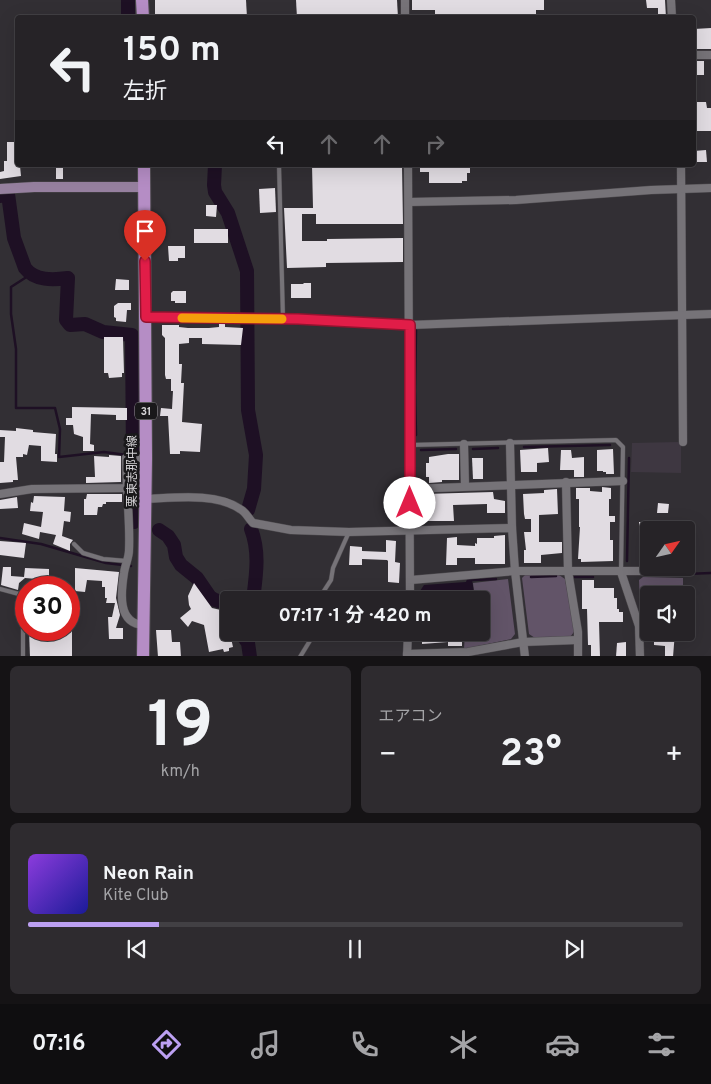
<!DOCTYPE html>
<html lang="ja">
<meta charset="utf-8">
<style>
:root{--surface:#262327;--page:#2e2b2f;--text:#f1f3f6;--muted:#a4a4a7;--line:#424044;--accent:#bca0f2}
body{margin:0;font-family:Overpass,"Noto Sans JP",sans-serif;background:var(--page);color:var(--text);height:100vh;display:flex;flex-direction:column;font-size:19px;white-space:nowrap}
*{box-sizing:border-box;margin:0}
p{font-size:16px;color:var(--muted)}
.icon{flex:none;width:28px;height:28px;fill:none;stroke:currentColor;stroke-width:2;stroke-linecap:round;stroke-linejoin:round}
.map{position:relative;height:656px;overflow:hidden}
.panel{display:flex;flex-direction:column;gap:10px;padding:10px;background:#151315;flex:1}
.panel>*{flex:none}
.banner{position:absolute;left:15px;top:15px;width:681px;height:152px;border-radius:5px;box-shadow:0 5px 20px #0002,0 0 0 1px var(--line);background:#262327;color:var(--text);overflow:hidden}
.needle{width:32px;rotate:56deg}
.fabs{position:absolute;left:640px;top:521px;display:grid;gap:10px}
.fabs a{display:grid;place-items:center;width:55px;height:55px;border-radius:5px;background:var(--surface);box-shadow:0 5px 20px #0002,0 0 0 1px var(--line);font-size:25px}
.speed{position:absolute;left:15px;top:576px;display:flex;gap:10px;font-size:25px;font-weight:700;text-align:center}
.speed>*{display:grid;place-content:center;width:65px;height:65px;border-radius:50%;background:var(--surface);box-shadow:0 5px 20px #0002,0 0 0 1px var(--line);line-height:1}
.speed .limit{border:8px solid #d22;background:#fff;color:#111}
.pin{position:absolute;display:grid;place-items:center;width:42px;height:42px;color:#fff;margin:-51px -21px;border-radius:50% 50% 50% 0;rotate:-45deg;box-shadow:0 0 5px #0007}
.pin .icon{rotate:45deg}
.me{position:absolute;width:55px;margin:-28px;rotate:0deg;stroke-linejoin:round;filter:drop-shadow(0 0 4px #0008)}
.turn{display:flex;align-items:center;gap:18px;height:105px;padding:0 25px;font-size:22px}
.turn .icon{width:65px;height:65px;stroke-width:2.5}
.turn b{display:block;font-size:35px;line-height:42px}
.lanes{display:flex;align-items:center;height:48px;padding:0 25px;background:#0003;justify-content:center;gap:25px;direction:ltr}
.lanes .off{opacity:.35}
.big{font-size:38px;font-weight:700;line-height:1.1}
.panel .tile{flex:1;display:flex;flex-direction:column;justify-content:center;gap:8px;min-width:0;padding:0 18px;border-radius:8px;background:var(--page)}
.panel .dial{align-items:center;gap:0}
.dial b{font-size:65px;line-height:1}
.song{display:flex;align-items:center;gap:15px}
.cover{width:60px;height:60px;border-radius:8px;background:linear-gradient(135deg,hsl(270 70% 55%),hsl(240 70% 35%))}
.played{height:5px;border-radius:2px;background:linear-gradient(90deg,var(--accent) 20%,var(--line) 20%)}
.keys{display:flex;justify-content:space-around;direction:ltr}
.heat{display:flex;justify-content:space-between;align-items:center;font-size:28px;direction:ltr}
.panel .tiles{flex:1;display:grid;gap:10px;grid-template-columns:1fr 1fr}
.tile:last-child{grid-column:span 2}
.trip{position:absolute;left:220px;top:591px;width:270px;height:50px;border-radius:5px;background:var(--surface);box-shadow:0 5px 20px #0002,0 0 0 1px var(--line);font-weight:700;line-height:50px;text-align:center}
.tab-bar{display:flex;height:80px;justify-content:space-around;align-items:center;background:#0f0e10;color:var(--muted)}
.tab-bar .icon{width:35px;height:35px}
.tab-bar .selected{color:var(--accent)}
.tab-bar b{font-size:22px;color:var(--text)}
.map>svg:first-child{display:block}
.built{fill:#3e3741}
.green{fill:#625468}
.water{fill:#1e1024}
.lines{fill:none;stroke-linecap:round;stroke-linejoin:round}
.stream{stroke:#1e1024;stroke-width:2.5}
.river{stroke:#1e1024;stroke-width:14}
.building{fill:#e1dce2}
.lane-casing{stroke:#4e4b4f;stroke-width:5}
.street-casing{stroke:#4e4b4f;stroke-width:9}
.secondary-casing{stroke:#4e4b4f;stroke-width:11}
.primary-casing{stroke:#4e4b4f;stroke-width:14}
.lane{stroke:#767378;stroke-width:4}
.street{stroke:#767378;stroke-width:8}
.secondary{stroke:#96809f;stroke-width:10}
.primary{stroke:#b58dc5;stroke-width:12}
.route-casing{stroke:#92132f;stroke-width:12}
.route{stroke:#e11d48;stroke-width:9}
.slow{stroke:#f59e0b;stroke-width:9}
.labels{text-anchor:middle;stroke-width:5;stroke-linejoin:round;paint-order:stroke}
.shield{fill:#19181a;stroke:#9c9a9d;stroke-width:1}
.shield-label{font-size:11px;font-weight:bold;fill:#d4d2d5}
.street-label{font-size:12px;fill:#d4d2d5;stroke:#19181a}
</style>
<div class="map">
<svg width="711" height="657" viewBox="0 0 711 657">
<rect width="100%" height="100%" fill="#322f34"/>
<polygon class="built" points="678,442 681,444 681,473 631,472 632,443"/>
<g class="green">
<polygon points="526,574 559,575 565,579 574,626 574,632 570,637 535,638 529,634 522,578"/>
<polygon points="643,577 683,578 683,595 649,595 649,609 640,608 639,580"/>
<polygon points="508,579 515,634 511,639 464,649 465,633 481,632 481,600 475,600 473,583"/>
</g>
<polygon class="water" points="467,579 472,579 475,600 419,600 420,591 424,585 466,582"/>
<g class="lines">
<g class="stream">
<polyline points="28,272 25,278 11,287 11,314 16,349 16,408 55,408 60,429 59,457 104,452 127,455"/>
<polyline points="416,435 415,391 416,330"/>
<polyline points="524,447 610,445"/>
<polyline points="473,449 498,448"/>
<polyline points="421,450 456,449"/>
<polyline points="0,538 41,544 106,563 131,566"/>
<polyline points="627,561 629,458"/>
<polyline points="686,574 711,573"/>
<polyline points="531,577 556,576"/>
<polyline points="575,577 593,577"/>
<polyline points="473,580 496,579"/>
</g>
<g class="river">
<polyline points="128,18 128,0"/>
<polyline points="215,165 214,185 215,192 228,213 247,271 248,410 256,455 254,489 248,510"/>
<path d="M 0,196 L 8,194 L 14,238 L 25,268 C 35,281 53,280 68,278 L 66,320 L 70,325 L 85,324 L 103,332 L 132,335 L 133,456"/>
<polyline points="133,465 132,521 134,522"/>
<path d="M 251,529 C 260,552 256,576 253,600"/>
<polyline points="159,530 168,536 174,545 176,557 181,565 197,578 210,597 215,600 229,604"/>
<polyline points="240,632 248,643 250,657"/>
</g>
</g>
<g class="building">
<polygon points="155,0 246,0 247,18 155,18"/>
<polygon points="296,0 397,0 398,18 297,18"/>
<polygon points="412,0 544,0 544,10 536,10 536,18 435,18 435,10 412,10"/>
<polygon points="646,0 665,0 666,18 658,18 658,8 647,8"/>
<polygon points="711,28 711,49 694,49 694,29"/>
<rect x="694" y="61" width="10" height="14"/>
<polygon points="697,102 706,102 707,108 711,108 711,131 696,131"/>
<polygon points="7,142 18,142 18,165 20,166 21,176 0,179 0,172 4,171 4,161 7,161"/>
<polygon points="706,150 707,162 694,162 694,151"/>
<rect x="56" y="165" width="7" height="14"/>
<polygon points="312,165 402,165 403,224 316,224 316,214 302,214 302,241 327,241 327,239 403,238 403,262 326,263 326,267 287,268 284,208 313,208"/>
<polygon points="420,165 470,165 470,173 467,173 467,181 462,181 462,183 429,183 429,172 420,172"/>
<polygon points="275,188 276,212 260,213 259,189"/>
<polygon points="206,205 217,205 216,217 206,216"/>
<rect x="194" y="229" width="34" height="14"/>
<polygon points="168,246 185,246 185,258 178,258 178,261 169,261"/>
<polygon points="116,279 129,280 129,290 115,290"/>
<polygon points="304,283 311,283 311,298 291,298 291,284 303,284"/>
<polygon points="173,291 186,291 186,303 175,303 175,301 171,301 171,293"/>
<polygon points="131,303 131,310 127,310 126,322 116,321 116,318 114,317 114,306 118,303"/>
<polygon points="219,324 225,324 225,327 243,328 241,345 202,344 202,338 189,338 189,343 179,344 179,364 182,364 181,383 184,383 182,422 202,424 200,452 180,451 180,454 170,454 168,416 160,416 161,408 172,409 173,391 171,391 171,379 166,379 165,375 165,338 162,335 162,325 179,325 179,327 188,328 209,328 219,327"/>
<polygon points="104,337 123,337 124,373 122,373 122,377 109,378 108,373 104,373"/>
<polygon points="72,407 127,408 127,420 116,420 116,415 91,414 90,444 94,445 94,451 83,451 83,437 74,434 73,425 66,425 66,418 72,418"/>
<polygon points="16,428 33,430 33,432 56,434 55,454 57,454 57,462 41,461 41,446 29,445 27,455 23,454 23,457 16,457 18,480 13,480 13,482 0,483 0,462 4,462 5,437 0,437 0,430 16,431"/>
<polygon points="548,448 549,462 537,463 537,472 521,472 520,450"/>
<polygon points="613,449 614,474 606,474 606,472 603,472 603,471 597,471 597,450"/>
<polygon points="561,450 571,450 572,458 584,457 584,477 574,477 574,470 560,470"/>
<polygon points="448,454 459,454 459,480 442,480 442,482 429,483 429,477 426,477 426,463 429,463 429,457"/>
<polygon points="109,455 121,456 121,482 86,483 86,477 95,477 94,456 109,457"/>
<polygon points="472,458 483,458 483,479 473,479"/>
<polygon points="602,487 611,488 611,499 609,499 609,516 615,516 615,522 610,522 610,540 613,540 613,561 581,562 581,559 578,559 580,527 579,527 579,499 576,499 576,488 590,488 590,491 602,492"/>
<polygon points="557,489 558,514 539,515 539,542 562,542 562,553 541,555 541,563 524,563 524,550 526,550 524,532 531,532 531,519 525,519 524,514 523,494 544,493 544,490"/>
<polygon points="493,492 494,499 505,501 505,513 487,513 487,504 453,505 454,521 427,521 428,519 423,519 424,494"/>
<polygon points="87,494 122,494 122,502 106,502 106,504 103,504 102,507 98,507 97,515 84,515 84,499 86,499"/>
<polygon points="34,496 65,497 64,511 71,512 70,522 64,521 62,536 73,540 70,544 70,551 53,544 56,535 40,532 39,539 22,534 24,523 41,527 43,512 30,511 31,502 33,503"/>
<polygon points="17,497 18,508 0,509 0,500"/>
<polygon points="658,503 669,504 668,513 657,513"/>
<polygon points="639,522 645,522 646,532 648,532 647,544 639,543"/>
<polygon points="505,535 505,564 475,564 475,558 457,558 457,565 446,565 447,538 457,537 457,545 475,546 475,543 477,544 477,538 494,538 494,536"/>
<polygon points="386,540 396,541 395,562 400,563 399,583 388,582 388,561 387,560 362,559 362,565 349,565 350,546 362,547 362,551 386,552"/>
<polygon points="0,541 26,543 24,558 0,555"/>
<polygon points="3,567 11,567 11,576 24,577 25,568 49,569 49,580 25,578 19,583 18,590 1,585"/>
<polygon points="75,568 119,572 116,598 120,615 116,628 123,628 123,639 109,639 108,617 112,617 115,603 106,603 107,598 105,598 105,587 102,587 102,581 87,580 85,592 75,591"/>
<polygon points="582,580 594,580 594,588 614,588 614,598 617,598 617,609 619,609 619,612 623,612 623,622 599,622 600,657 591,657 591,645 588,645 587,609 582,609"/>
<polygon points="194,583 212,608 225,611 233,647 229,648 229,651 224,652 223,649 209,652 204,625 192,621 188,627 180,618 191,609 189,605 188,596"/>
<polygon points="29,630 72,630 72,656 30,657"/>
<polygon points="156,630 171,630 172,642 180,642 181,657 158,657"/>
<polygon points="422,632 462,632 462,646 448,646 448,642 422,644"/>
<polygon points="654,632 675,632 673,657 665,657 665,646 654,645"/>
<polygon points="626,642 626,657 616,657 617,643"/>
</g>
<g class="lines">
<g class="lane-casing">
<g id="lane">
<polyline points="279,165 283,319"/>
<polyline points="410,445 616,440 623,447 621,572"/>
<polyline points="74,544 83,553 103,559 127,561"/>
<polyline points="0,589 19,594 23,623 23,657"/>
<polyline points="318,600 331,580 333,568 349,532"/>
<polyline points="300,657 311,639 312,632"/>
</g>
</g>
<g class="street-casing">
<g id="street">
<polyline points="405,0 405,18"/>
<polyline points="671,0 672,18"/>
<polyline points="694,55 711,55"/>
<polyline points="408,165 410,600"/>
<polyline points="681,165 683,442"/>
<polyline points="409,202 516,200 651,190 711,188"/>
<polyline points="146,317 298,319 410,325 711,314"/>
<polyline points="510,443 512,528"/>
<polyline points="464,444 465,486"/>
<polyline points="566,482 568,571 578,632 578,657"/>
<path d="M 127,488 C 128,509 130,530 129,550 C 129,558 125,565 124,573 C 121,592 117,624 144,625"/>
<polyline points="410,489 623,481"/>
<polyline points="0,494 32,489 127,488 126,458 146,458"/>
<path d="M 145,499 C 173,498 216,492 240,509 C 246,512 248,518 253,523 L 291,530 L 349,532 L 512,528 L 515,571 L 525,657"/>
<polyline points="621,572 639,626 640,657"/>
<polyline points="411,580 515,571 681,571"/>
<polyline points="407,654 468,652 523,642 577,640"/>
<polyline points="407,657 408,632"/>
</g>
</g>
<g class="secondary-casing">
<polyline id="secondary" points="0,189 34,187 144,187"/>
</g>
<g class="primary-casing">
<g id="primary">
<polyline points="142,0 143,18"/>
<polyline points="143,657 146,458 144,165"/>
</g>
</g>
<use href="#lane" class="lane"/>
<use href="#street" class="street"/>
<use href="#secondary" class="secondary"/>
<use href="#primary" class="primary"/>
</g>
<g class="lines">
<g class="route-casing">
<polyline id="route" points="145,261 146,317 298,319 410,325 410,503"/>
</g>
<use href="#route" class="route"/>
<polyline class="slow" points="182,318 282,319"/>
</g>
<g class="labels">
<rect class="shield" x="135" y="402.5" width="22" height="17" rx="4"/>
<g class="shield-label">
<text x="146" y="415">31</text>
</g>
<g class="street-label">
<text transform="translate(132 471) rotate(-90)" y="4">栗東志那中線</text>
</g>
</g>
</svg>
<div class="fabs">
<a><svg class="needle" viewBox="-14 -14 28 28"><path d="M0-13l5 13h-10z" fill="#e53935"/><path d="M0 13l5-13h-10z" fill="#a4a4a7"/></svg></a>
<a><svg class="icon" aria-label="sound" viewBox="0 0 24 24"><path d="M4 9h4l5-4v14l-5-4H4zM17 9q2 3 0 6"/></svg></a>
</div>
<div class="speed"><div class="limit">30</div></div>
<div class="pin" style="left:145px;top:261px;background:#d93025"><svg class="icon" aria-label="arrive" viewBox="0 0 24 24"><path d="M6 21V4h12l-3 4 3 4H6"/></svg></div>
<svg class="me" style="left:410px;top:503px" viewBox="-20 -20 40 40"><circle r="19" fill="#fff"/><path d="M0-13L10 11 0 6-10 11z" fill="#e11d48"/></svg>
<div class="trip">07:17 · 1 分 · 420 m</div>
<div class="banner">
<div class="turn"><svg class="icon" aria-label="left" viewBox="0 0 24 24"><path d="M17 20v-9H6M10 6l-5 5 5 5"/></svg><div><b>150 m</b>左折</div></div>
<div class="lanes"><svg class="icon" aria-label="left" viewBox="0 0 24 24"><path d="M17 20v-9H6M10 6l-5 5 5 5"/></svg><svg class="icon off" aria-label="ahead" viewBox="0 0 24 24"><path d="M12 20V5M6 11l6-6 6 6"/></svg><svg class="icon off" aria-label="ahead" viewBox="0 0 24 24"><path d="M12 20V5M6 11l6-6 6 6"/></svg><svg class="icon off" aria-label="right" viewBox="0 0 24 24"><path d="M7 20v-9h11M14 6l5 5-5 5"/></svg></div>
</div>
</div>
<section class="panel">
<div class="tiles">
<div class="tile dial"><b>19</b><p>km/h</p></div>
<div class="tile"><p>エアコン</p>
<div class="heat"><a>−</a><b class="big">23°</b><a>+</a></div>
</div>
<div class="tile">
<div class="song"><i class="cover"></i><div><b>Neon Rain</b><p>Kite Club</p></div></div>
<div class="played"></div>
<div class="keys"><svg class="icon" aria-label="previous" viewBox="0 0 24 24"><path d="M18 5L8 12l10 7zM5 5v14"/></svg><svg class="icon" aria-label="pause" viewBox="0 0 24 24"><path d="M8 5v14M16 5v14"/></svg><svg class="icon" aria-label="next" viewBox="0 0 24 24"><path d="M6 5l10 7-10 7zM19 5v14"/></svg></div>
</div>
</div>
</section>
<nav class="tab-bar">
<b>07:16</b>
<svg class="icon selected" aria-label="directions" viewBox="0 0 24 24"><path d="M12 3l9 9-9 9-9-9zM9 14v-3h6M13 9l2 2-2 2"/></svg>
<svg class="icon" aria-label="music" viewBox="0 0 24 24"><path d="M9 18V5l10-2v13"/><circle cx="6" cy="18" r="3"/><circle cx="16" cy="16" r="3"/></svg>
<svg class="icon" aria-label="phone" viewBox="0 0 24 24"><path d="M5 4h4l2 5-3 2q2 4 5 5l2-3 5 2v4C11 20 4 13 5 4z"/></svg>
<svg class="icon" aria-label="climate" viewBox="0 0 24 24"><path d="M12 3v18M4 7l16 10M4 17L20 7"/></svg>
<svg class="icon" aria-label="car" viewBox="0 0 24 24"><path d="M5 17H2v-5l4-1 3-4h7l3 4 3 1v5h-3M9 17h6M6 11h13"/><circle cx="7" cy="17" r="2"/><circle cx="17" cy="17" r="2"/></svg>
<svg class="icon" aria-label="filters" viewBox="0 0 24 24"><path d="M4 7h16M4 17h16"/><circle cx="9" cy="7" r="2"/><circle cx="15" cy="17" r="2"/></svg>
</nav>
